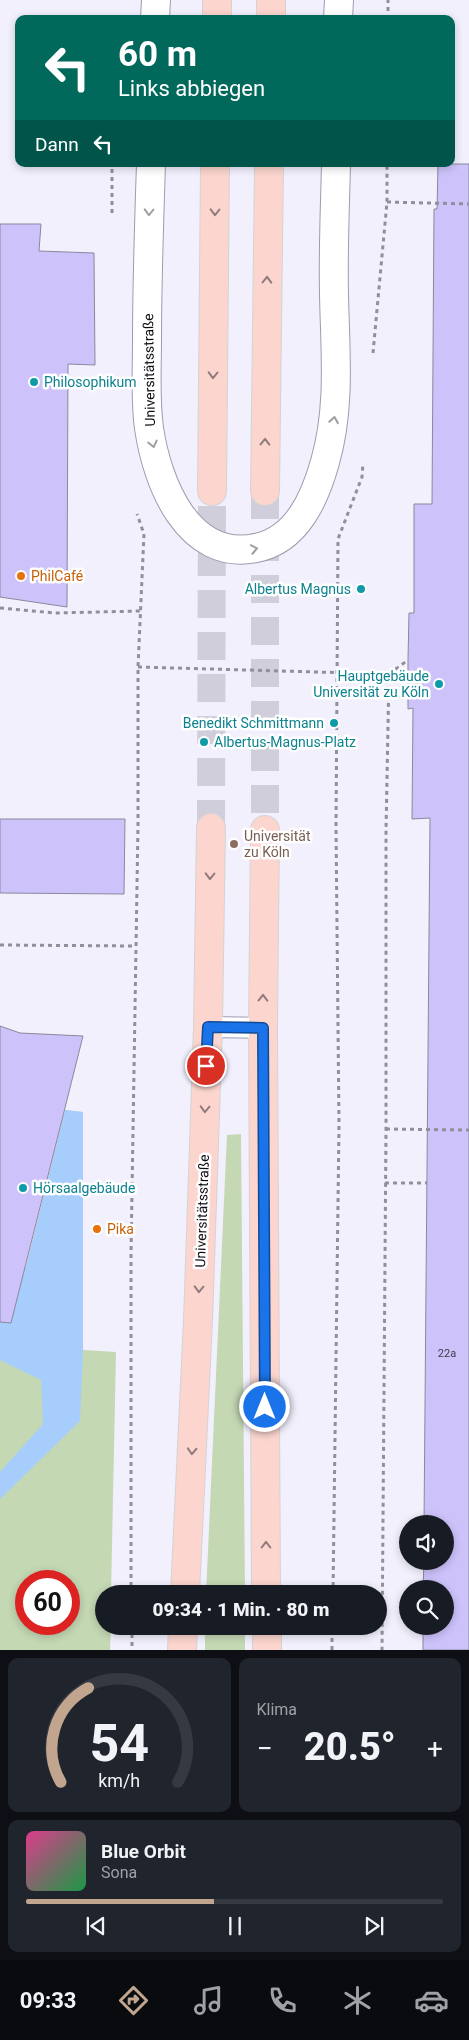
<!DOCTYPE html>
<html lang="de">
<meta charset="utf-8">
<style>
:root{--surface:#171b24;--page:#20242c;--text:#f1f3f6;--muted:#9ea1a6;--line:#363941;--accent:#c1a58e}
body{margin:0;font-family:Roboto,sans-serif;background:var(--page);color:var(--text);height:100vh;display:flex;flex-direction:column;font-size:19px;white-space:nowrap}
*{box-sizing:border-box;margin:0}
p{font-size:16px;color:var(--muted)}
.icon{flex:none;width:28px;height:28px;fill:none;stroke:currentColor;stroke-width:2;stroke-linecap:round;stroke-linejoin:round}
.map{position:relative;height:1650px;overflow:hidden}
.panel{display:flex;flex-direction:column;gap:8px;padding:8px;background:#0d0f14;flex:1}
.panel>*{flex:none}
.banner{position:absolute;left:15px;top:15px;width:440px;height:152px;border-radius:10px;box-shadow:0 2px 8px #0003;background:#00695c;color:#fff;overflow:hidden}
.tools{position:absolute;left:399px;top:1515px;display:grid;gap:10px}
.tools a{display:grid;place-items:center;width:55px;height:55px;border-radius:50%;background:var(--surface);box-shadow:0 2px 8px #0003;font-size:25px}
.speed{position:absolute;left:15px;top:1570px;display:flex;gap:10px;font-size:25px;font-weight:700;text-align:center}
.speed>*{display:grid;place-content:center;width:65px;height:65px;border-radius:50%;background:var(--surface);box-shadow:0 2px 8px #0003;line-height:1}
.speed .limit{border:8px solid #d22;background:#fff;color:#111}
.pin{position:absolute;display:grid;place-items:center;width:42px;height:42px;color:#fff;margin:-21px;border:2px solid #fff;border-radius:50%;box-shadow:0 1px 5px #0007}
.me{position:absolute;width:55px;margin:-28px;rotate:0deg;stroke-linejoin:round;filter:drop-shadow(0 0 4px #0008)}
.turn{display:flex;align-items:center;gap:18px;height:105px;padding:0 20px;font-size:22px}
.turn .icon{width:65px;height:65px;stroke-width:2.5}
.turn b{display:block;font-size:35px;line-height:42px}
.then{display:flex;align-items:center;height:48px;padding:0 20px;background:#0003;gap:10px;font-size:19px}
.big{font-size:38px;font-weight:800;line-height:1.1}
.panel .widget{flex:1;display:flex;flex-direction:column;justify-content:center;gap:8px;min-width:0;padding:0 18px;border-radius:10px;background:var(--page)}
.panel .dial{align-items:center;gap:0}
.dial svg{height:130px;overflow:visible;fill:none;stroke:var(--line);stroke-width:7;stroke-linecap:round;text-anchor:middle}
.dial text{fill:var(--text);stroke:none}
.song{display:flex;align-items:center;gap:15px}
.cover{width:60px;height:60px;border-radius:8px;background:linear-gradient(135deg,hsl(330 70% 55%),hsl(140 70% 35%))}
.played{height:5px;border-radius:2px;background:linear-gradient(90deg,var(--accent) 45%,var(--line) 45%)}
.keys{display:flex;justify-content:space-around;direction:ltr}
.heat{display:flex;justify-content:space-between;align-items:center;font-size:28px;direction:ltr}
.panel .tiles{flex:1;display:grid;gap:8px;grid-template-columns:1fr 1fr}
.widget:last-child{grid-column:span 2}
.trip{position:absolute;left:95px;top:1585px;width:292px;height:50px;border-radius:25px;background:var(--surface);box-shadow:0 2px 8px #0003;font-weight:800;line-height:50px;text-align:center}
.tab-bar{display:flex;height:80px;justify-content:space-around;align-items:center;background:#090b0e;color:var(--muted)}
.tab-bar .icon{width:35px;height:35px}
.tab-bar .on{color:var(--accent)}
.tab-bar b{font-size:22px;color:var(--text)}
.map>svg:first-child{display:block}
.green{fill:#c4d8b4;fill-rule:evenodd}
.water{fill:#a7cdfd}
.building{fill:#cdc2fa;stroke:#8b889b}
.lines{fill:none;stroke-linecap:round;stroke-linejoin:round}
.primary-tunnel{stroke:#d0ceda;stroke-width:28;stroke-dasharray:28 14;stroke-linecap:butt}
.service-casing{stroke:#9f9bae;stroke-width:22}
.minor-casing{stroke:#9f9bae;stroke-width:30}
.primary-casing{stroke:#d4d4d5;stroke-width:30}
.path{stroke:#918f9a;stroke-width:3;stroke-dasharray:4 4;stroke-linecap:butt}
.service{stroke:#fff;stroke-width:20}
.minor{stroke:#fff;stroke-width:28}
.primary{stroke:#fbd5ce;stroke-width:28}
.oneway{stroke:#9f9fa1}
.oneway2{stroke:#917b7b}
.route-casing{stroke:#114b97;stroke-width:12}
.route{stroke:#1a73e8;stroke-width:9}
.culture-dot{fill:#0f9aa8;stroke:#fff;stroke-width:2}
.food-dot{fill:#e8710a;stroke:#fff;stroke-width:2}
.education-dot{fill:#8d6e63;stroke:#fff;stroke-width:2}
.labels{text-anchor:middle;stroke-width:5;stroke-linejoin:round;paint-order:stroke}
.number-label{font-size:11px;fill:#3f3b4e}
.street-label{font-size:14px;fill:#100e15;stroke:#fff}
.culture-label{font-size:14px;fill:#0d838f;stroke:#fff;text-anchor:start}
.food-label{font-size:14px;fill:#c56008;stroke:#fff;text-anchor:start}
.education-label{font-size:14px;fill:#785e54;stroke:#fff;text-anchor:start}
</style>
<div class="map">
<svg width="469" height="1650" viewBox="0 0 469 1650">
<rect width="100%" height="100%" fill="#f2f0fd"/>
<g class="green">
<path d="M 65,1110 L 83,1112 L 83,1350 L 116,1352 L 111,1594 L 104,1594 L 104,1626 L 111,1626 L 110,1650 L 0,1650 L 0,1267 L 26,1267 ZM 26,1581 L 69,1581 L 69,1624 L 26,1624 Z"/>
<polygon points="241,1134 245,1594 206,1594 227,1135"/>
<rect x="205" y="1626" width="40" height="24"/>
</g>
<polygon class="water" points="65,1110 83,1112 83,1351 80,1421 0,1499 0,1472 43,1424 41,1380 0,1360 0,1267 26,1267"/>
<g class="building">
<polygon points="438,164 469,164 469,1650 423,1650 423,1626 445,1626 445,1589 423,1589 424,1561 445,1561 445,1524 424,1524 430,818 412,819 413,708 408,709 408,660 409,613 414,613 414,504 432,504 434,209 437,209"/>
<polygon points="0,224 41,224 39,251 94,253 95,365 68,364 67,607 0,597"/>
<polygon points="0,819 125,819 124,894 0,893"/>
<polygon points="0,1026 20,1033 83,1036 11,1323 0,1322"/>
</g>
<g class="lines">
<g class="primary-tunnel">
<polyline points="265,491 265,830"/>
<polyline points="211,828 212,491"/>
</g>
<g class="service-casing">
<polyline id="service" points="208,1027 263,1028"/>
</g>
<g class="minor-casing">
<g id="minor">
<polyline points="155,19 156,0"/>
<polyline points="338,19 339,0"/>
<path d="M 151,164 C 149,223 147,282 147,341 C 147,370 145,400 149,428 C 157,483 188,562 256,548 C 297,540 315,498 325,462 C 341,407 335,350 334,294 C 333,250 335,207 336,164"/>
</g>
</g>
<g class="primary-casing">
<g id="primary">
<polyline points="217,19 217,0"/>
<polyline points="271,19 271,0"/>
<polyline points="212,491 215,164"/>
<polyline points="265,491 269,164"/>
<polyline points="265,830 263,1028 266,1594"/>
<polyline points="185,1594 198,1320 208,1027 211,828"/>
<polyline points="267,1626 267,1650"/>
<polyline points="182,1650 183,1626"/>
</g>
</g>
<g class="path">
<polyline points="388,19 388,0"/>
<polyline points="387,202 469,204"/>
<polyline points="112,213 112,164"/>
<polyline points="373,353 387,202 387,164"/>
<polyline points="0,608 55,613 140,611"/>
<polyline points="138,667 389,674 386,830 386,1129 382,1650"/>
<polyline points="389,674 408,660"/>
<polyline points="0,945 135,946"/>
<polyline points="386,1129 469,1130"/>
<polyline points="385,1183 427,1183"/>
<polyline points="131,1594 131,1254 138,825 138,667 144,534 137,514"/>
<polyline points="333,1594 339,1125 336,827 338,539 362,477 363,463"/>
<polyline points="132,1626 132,1650"/>
<polyline points="332,1650 332,1626"/>
</g>
<use href="#service" class="service"/>
<use href="#minor" class="minor"/>
<use href="#primary" class="primary"/>
</g>
<defs><path id="oneway-chevron" d="M-2-3.5L2.5 0L-2 3.5" fill="none" stroke-width="1.6" stroke-linecap="round" stroke-linejoin="round" transform="scale(1.25)"/></defs>
<g class="oneway">
<use href="#oneway-chevron" transform="translate(149 212) rotate(92)"/>
<use href="#oneway-chevron" transform="translate(334 420) rotate(-81)"/>
<use href="#oneway-chevron" transform="translate(153 444) rotate(77)"/>
<use href="#oneway-chevron" transform="translate(254 549) rotate(-11)"/>
</g>
<g class="oneway2">
<use href="#oneway-chevron" transform="translate(215 212) rotate(91)"/>
<use href="#oneway-chevron" transform="translate(267 280) rotate(-89)"/>
<use href="#oneway-chevron" transform="translate(213 375) rotate(91)"/>
<use href="#oneway-chevron" transform="translate(265 442) rotate(-89)"/>
<use href="#oneway-chevron" transform="translate(210 876) rotate(91)"/>
<use href="#oneway-chevron" transform="translate(263 998) rotate(-89)"/>
<use href="#oneway-chevron" transform="translate(205 1109) rotate(92)"/>
<use href="#oneway-chevron" transform="translate(199 1289) rotate(92)"/>
<use href="#oneway-chevron" transform="translate(192 1451) rotate(93)"/>
<use href="#oneway-chevron" transform="translate(266 1545) rotate(-90)"/>
</g>
<g class="lines">
<g class="route-casing">
<polyline id="route" points="206,1066 208,1027 263,1028 265,1407"/>
</g>
<use href="#route" class="route"/>
</g>
<g class="culture-dot">
<circle cx="34" cy="382" r="5"/>
<circle cx="361" cy="589" r="5"/>
<circle cx="439" cy="684" r="5"/>
<circle cx="334" cy="723" r="5"/>
<circle cx="204" cy="742" r="5"/>
<circle cx="23" cy="1188" r="5"/>
</g>
<g class="food-dot">
<circle cx="21" cy="576" r="5"/>
<circle cx="97" cy="1229" r="5"/>
</g>
<circle class="education-dot" cx="234" cy="844" r="5"/>
<g class="labels">
<g class="number-label">
<text x="447" y="1357">22a</text>
</g>
<g class="street-label">
<text transform="translate(149 370) rotate(-91)" y="5">Universitätsstraße</text>
<text transform="translate(202 1211) rotate(-88)" y="5">Universitätsstraße</text>
</g>
<g class="culture-label">
<text x="44" y="387">Philosophikum</text>
<text x="351" y="594" text-anchor="end">Albertus Magnus</text>
<text x="429" y="681" text-anchor="end">Hauptgebäude<tspan x="429" dy="16">Universität zu Köln</tspan></text>
<text x="324" y="728" text-anchor="end">Benedikt Schmittmann</text>
<text x="214" y="747">Albertus-Magnus-Platz</text>
<text x="33" y="1193">Hörsaalgebäude</text>
</g>
<g class="food-label">
<text x="31" y="581">PhilCafé</text>
<text x="107" y="1234">Pika</text>
</g>
<g class="education-label">
<text x="244" y="841">Universität<tspan x="244" dy="16">zu Köln</tspan></text>
</g>
</g>
</svg>
<div class="tools">
<a><svg class="icon" aria-label="sound" viewBox="0 0 24 24"><path d="M4 9h4l5-4v14l-5-4H4zM17 9q2 3 0 6"/></svg></a>
<a><svg class="icon" aria-label="search" viewBox="0 0 24 24"><circle cx="10" cy="10" r="6"/><path d="M15 15l6 6"/></svg></a>
</div>
<div class="speed"><div class="limit">60</div></div>
<div class="pin" style="left:206px;top:1066px;background:#d93025"><svg class="icon" aria-label="arrive" viewBox="0 0 24 24"><path d="M6 21V4h12l-3 4 3 4H6"/></svg></div>
<svg class="me" style="left:265px;top:1407px" viewBox="-20 -20 40 40"><circle r="17" fill="#1a73e8" stroke="#fff" stroke-width="3"/><path d="M0-11L8 9 0 5-8 9z" fill="#fff"/></svg>
<div class="trip">09:34 · 1 Min. · 80 m</div>
<div class="banner">
<div class="turn"><svg class="icon" aria-label="left" viewBox="0 0 24 24"><path d="M17 20v-9H6M10 6l-5 5 5 5"/></svg><div><b>60 m</b>Links abbiegen</div></div>
<div class="then">Dann<svg class="icon" aria-label="left" viewBox="0 0 24 24"><path d="M17 20v-9H6M10 6l-5 5 5 5"/></svg></div>
</div>
</div>
<section class="panel">
<div class="tiles">
<div class="widget dial"><svg viewBox="0 0 100 80">
<path d="M14 69A42 42 0 1 1 86 69"/>
<path d="M14 69A42 42 0 0 1 31 11" stroke="#c1a58e"/>
<text x="50" y="56" font-size="32" font-weight="700">54</text>
<text x="50" y="72" font-size="11">km/h</text>
</svg></div>
<div class="widget"><p>Klima</p>
<div class="heat"><a>−</a><b class="big">20.5°</b><a>+</a></div>
</div>
<div class="widget">
<div class="song"><i class="cover"></i><div><b>Blue Orbit</b><p>Sona</p></div></div>
<div class="played"></div>
<div class="keys"><svg class="icon" aria-label="previous" viewBox="0 0 24 24"><path d="M18 5L8 12l10 7zM5 5v14"/></svg><svg class="icon" aria-label="pause" viewBox="0 0 24 24"><path d="M8 5v14M16 5v14"/></svg><svg class="icon" aria-label="next" viewBox="0 0 24 24"><path d="M6 5l10 7-10 7zM19 5v14"/></svg></div>
</div>
</div>
</section>
<nav class="tab-bar">
<b>09:33</b>
<svg class="icon on" aria-label="directions" viewBox="0 0 24 24"><path d="M12 3l9 9-9 9-9-9zM9 14v-3h6M13 9l2 2-2 2"/></svg>
<svg class="icon" aria-label="music" viewBox="0 0 24 24"><path d="M9 18V5l10-2v13"/><circle cx="6" cy="18" r="3"/><circle cx="16" cy="16" r="3"/></svg>
<svg class="icon" aria-label="phone" viewBox="0 0 24 24"><path d="M5 4h4l2 5-3 2q2 4 5 5l2-3 5 2v4C11 20 4 13 5 4z"/></svg>
<svg class="icon" aria-label="climate" viewBox="0 0 24 24"><path d="M12 3v18M4 7l16 10M4 17L20 7"/></svg>
<svg class="icon" aria-label="car" viewBox="0 0 24 24"><path d="M5 17H2v-5l4-1 3-4h7l3 4 3 1v5h-3M9 17h6M6 11h13"/><circle cx="7" cy="17" r="2"/><circle cx="17" cy="17" r="2"/></svg>
</nav>
